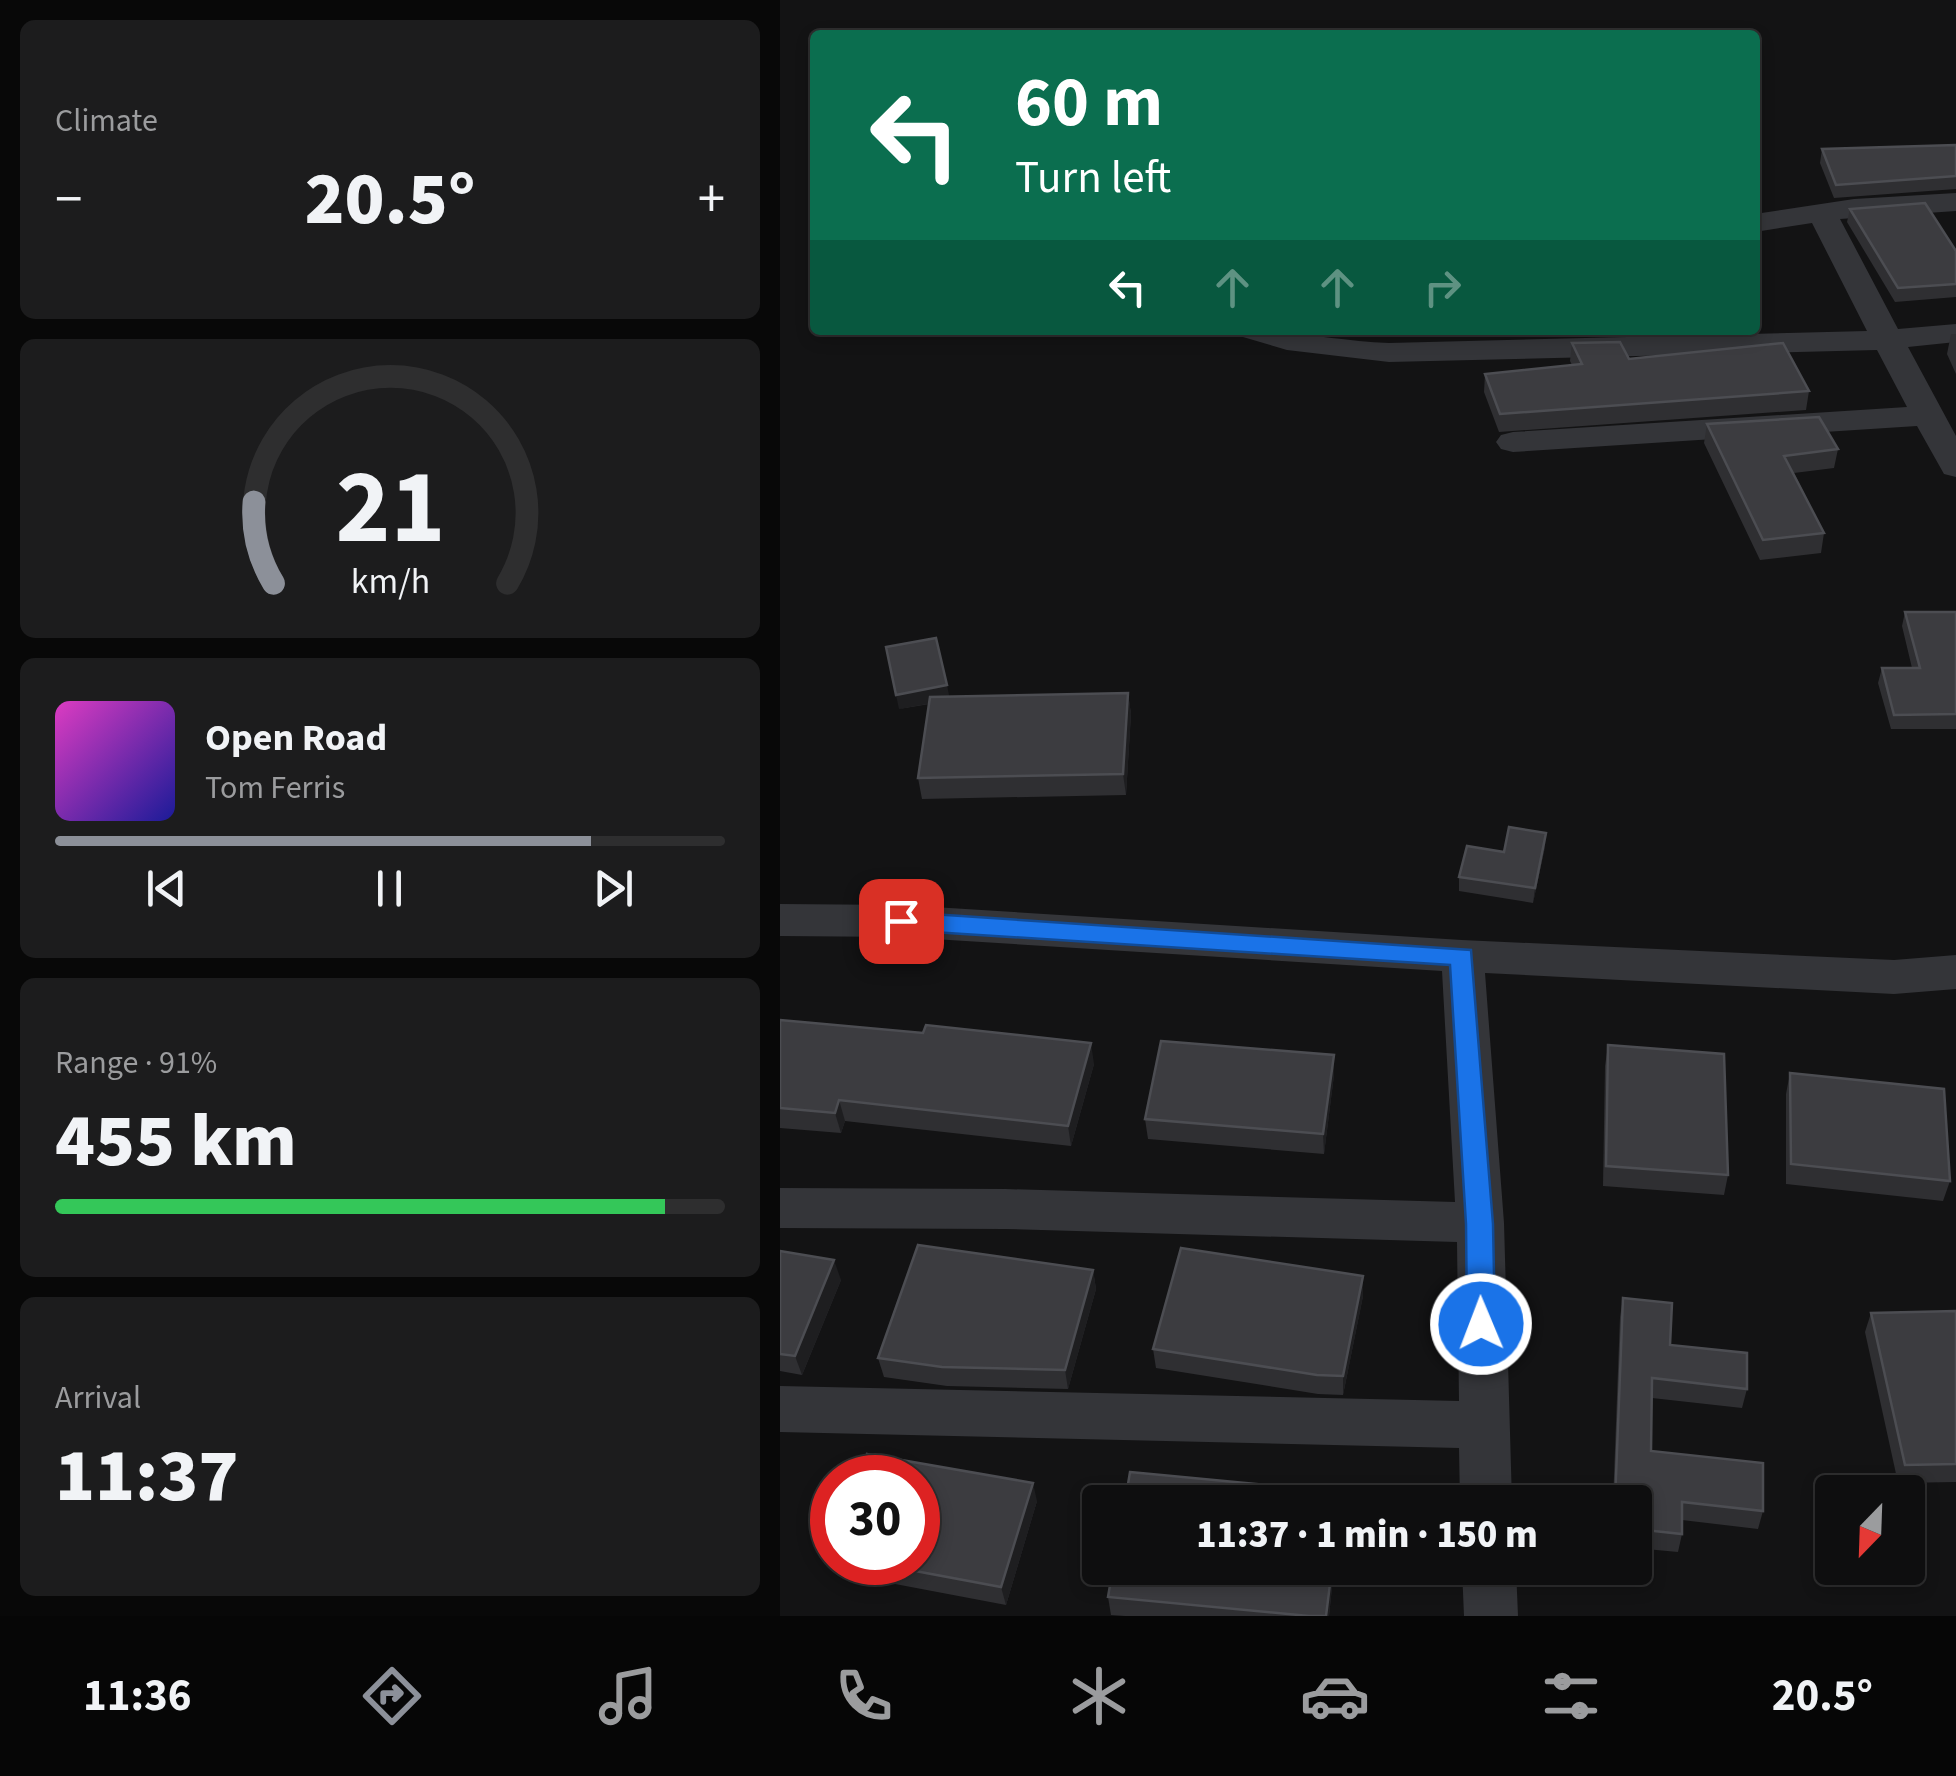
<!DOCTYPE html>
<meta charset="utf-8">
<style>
:root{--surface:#0e0e0f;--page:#1c1c1d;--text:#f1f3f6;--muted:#9b9c9e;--line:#2e2e2f;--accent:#8c9099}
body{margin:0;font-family:"Source Sans 3",sans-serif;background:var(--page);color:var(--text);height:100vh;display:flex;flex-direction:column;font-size:38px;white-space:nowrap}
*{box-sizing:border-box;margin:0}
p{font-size:32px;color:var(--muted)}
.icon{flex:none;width:55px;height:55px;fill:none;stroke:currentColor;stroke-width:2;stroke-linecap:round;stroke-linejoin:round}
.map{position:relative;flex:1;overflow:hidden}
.panel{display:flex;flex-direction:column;gap:20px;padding:20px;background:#080808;width:780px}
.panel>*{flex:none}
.hud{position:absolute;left:30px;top:30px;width:950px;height:305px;border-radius:10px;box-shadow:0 5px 15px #0003,0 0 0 2px var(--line);background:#0b6e4f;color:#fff;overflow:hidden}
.needle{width:65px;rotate:203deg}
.tools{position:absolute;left:1035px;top:1475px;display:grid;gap:20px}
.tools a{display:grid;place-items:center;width:110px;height:110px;border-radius:10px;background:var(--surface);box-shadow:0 5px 15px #0003,0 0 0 2px var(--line);font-size:50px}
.speed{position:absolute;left:30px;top:1455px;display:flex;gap:20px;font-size:50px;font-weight:700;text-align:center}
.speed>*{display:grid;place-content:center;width:130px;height:130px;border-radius:50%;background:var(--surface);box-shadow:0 5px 15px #0003,0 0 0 2px var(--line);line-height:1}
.speed .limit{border:15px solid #d22;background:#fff;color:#111}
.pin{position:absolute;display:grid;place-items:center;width:85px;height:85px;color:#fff;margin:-42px;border-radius:20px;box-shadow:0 5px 15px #0006}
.me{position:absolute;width:110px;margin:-55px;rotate:359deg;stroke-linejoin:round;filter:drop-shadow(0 0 8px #0008)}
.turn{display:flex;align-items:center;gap:35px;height:210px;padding:0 40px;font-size:45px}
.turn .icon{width:130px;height:130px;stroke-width:2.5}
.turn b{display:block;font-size:70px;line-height:85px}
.lanes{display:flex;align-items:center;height:95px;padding:0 40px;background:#0003;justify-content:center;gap:50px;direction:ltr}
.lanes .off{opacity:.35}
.big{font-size:75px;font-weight:800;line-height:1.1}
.panel .widget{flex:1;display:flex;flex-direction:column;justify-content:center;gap:15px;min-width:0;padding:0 35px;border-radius:15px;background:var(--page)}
.panel .dial{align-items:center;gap:0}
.dial svg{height:260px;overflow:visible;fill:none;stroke:var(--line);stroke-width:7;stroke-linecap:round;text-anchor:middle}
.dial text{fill:var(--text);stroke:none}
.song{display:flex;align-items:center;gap:30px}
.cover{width:120px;height:120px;border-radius:15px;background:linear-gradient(135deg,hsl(310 70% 55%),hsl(240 70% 35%))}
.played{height:10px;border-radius:5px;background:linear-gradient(90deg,var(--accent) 80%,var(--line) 80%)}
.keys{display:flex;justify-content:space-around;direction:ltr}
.heat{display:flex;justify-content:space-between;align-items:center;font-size:55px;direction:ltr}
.charge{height:15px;border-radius:8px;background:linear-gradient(90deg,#34c759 91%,var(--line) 0)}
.trip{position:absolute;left:302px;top:1485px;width:570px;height:100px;border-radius:10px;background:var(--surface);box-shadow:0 5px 15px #0003,0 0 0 2px var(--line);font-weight:800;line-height:100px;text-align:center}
.tabs{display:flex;height:160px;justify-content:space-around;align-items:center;background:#060606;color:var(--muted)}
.tabs .icon{width:70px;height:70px}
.tabs .active{color:var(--accent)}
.tabs b{font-size:45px;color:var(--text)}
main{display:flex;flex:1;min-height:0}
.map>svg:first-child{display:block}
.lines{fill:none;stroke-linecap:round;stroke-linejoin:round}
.minor{fill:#343539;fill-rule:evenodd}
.wall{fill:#2f2f32}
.shaded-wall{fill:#1e1e20}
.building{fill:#3c3c40;stroke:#4c4d52;stroke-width:2.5}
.route{fill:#1a73e8;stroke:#114b97;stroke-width:2.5}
</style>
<main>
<section class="panel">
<div class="widget"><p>Climate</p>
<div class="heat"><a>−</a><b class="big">20.5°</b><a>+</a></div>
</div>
<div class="widget dial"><svg viewBox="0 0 100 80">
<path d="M14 69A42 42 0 1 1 86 69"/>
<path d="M14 69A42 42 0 0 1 8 44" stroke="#8c9099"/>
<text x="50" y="56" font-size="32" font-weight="700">21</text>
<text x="50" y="72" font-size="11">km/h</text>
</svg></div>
<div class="widget">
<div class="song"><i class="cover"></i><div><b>Open Road</b><p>Tom Ferris</p></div></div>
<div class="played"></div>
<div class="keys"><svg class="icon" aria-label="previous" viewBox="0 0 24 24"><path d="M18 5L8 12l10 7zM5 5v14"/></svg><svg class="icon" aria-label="pause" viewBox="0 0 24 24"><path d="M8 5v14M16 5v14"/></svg><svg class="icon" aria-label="next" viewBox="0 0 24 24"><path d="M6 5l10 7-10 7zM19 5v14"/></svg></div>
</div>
<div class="widget"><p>Range · 91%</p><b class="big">455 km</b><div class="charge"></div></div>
<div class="widget"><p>Arrival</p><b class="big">11:37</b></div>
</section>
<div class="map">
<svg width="1176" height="1616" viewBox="0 0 1176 1616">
<rect width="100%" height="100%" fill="#131314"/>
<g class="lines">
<g class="minor">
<path d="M 1176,193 L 1176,211 L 1060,219 L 1118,329 L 1176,324 L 1176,342 L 1128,347 L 1176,436 L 1176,477 L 1164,474 L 1137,426 L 733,452 L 721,449 L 716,442 L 721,435 L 733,432 L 1127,407 L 1097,350 L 609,362 L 507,350 L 463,337 L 458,330 C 509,330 558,341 609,343 L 1087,331 L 1032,223 L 975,232 L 975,214 L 1074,199 Z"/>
<polygon points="0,904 121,905 682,940 1114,960 1176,955 1176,989 1114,994 705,973 724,1223 732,1502 680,1502 679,1448 0,1432 0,1386 679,1401 677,1242 225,1229 0,1228 0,1188 225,1189 675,1202 662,971 121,937 0,936"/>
<polygon points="682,1568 736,1568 738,1616 684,1616"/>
</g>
</g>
<g class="wall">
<polygon points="1176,145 1176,189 1054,198 1040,163 1042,149"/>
<polygon points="1070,209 1176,251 1176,297 1115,302 1067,222"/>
<polygon points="775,330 826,330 825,334 778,335"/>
<polygon points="1171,334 1176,334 1176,374 1167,354"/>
<polygon points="792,343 849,359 1029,391 1026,410 719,432 704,392 705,374 792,365 790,361"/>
<polygon points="927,424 1058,449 1054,468 1014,473 1044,533 1041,553 980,560 924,443"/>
<polygon points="1125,612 1176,612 1176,729 1111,729 1098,683 1102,668 1132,668 1122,626"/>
<polygon points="348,693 351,714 346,795 142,799 138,778 149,704 119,709 169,696"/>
<polygon points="765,847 753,903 679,891 679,877 724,852"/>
<polygon points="0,1020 143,1033 314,1064 291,1146 65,1121 61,1133 0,1128"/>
<polygon points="828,1045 948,1175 944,1195 823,1186 825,1066"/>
<polygon points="554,1055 554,1075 544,1154 368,1139 365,1119"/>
<polygon points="1010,1073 1170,1181 1163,1201 1006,1184 1006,1094"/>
<polygon points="0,1251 61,1280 22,1375 0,1371"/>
<polygon points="313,1270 316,1289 288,1389 167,1386 104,1377 98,1358"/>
<polygon points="583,1276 583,1296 563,1395 538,1394 376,1368 373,1349"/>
<polygon points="843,1298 890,1345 967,1389 962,1408 872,1398 871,1451 983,1511 978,1529 902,1520 902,1534 898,1552 855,1548 855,1502 833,1502 840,1317"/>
<polygon points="1176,1311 1176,1482 1118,1483 1085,1332 1091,1313"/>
<polygon points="257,1501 226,1605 57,1573 50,1556 52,1548 52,1562 138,1562"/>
<polygon points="554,1568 549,1616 345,1616 331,1615 328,1597"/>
</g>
<g class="shaded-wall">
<polygon points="167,685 170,700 119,709 116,695"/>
<polygon points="348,693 351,714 346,795 343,774"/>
<polygon points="766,833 765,847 753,903 755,888"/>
<polygon points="311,1043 314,1064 291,1146 288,1126"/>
<polygon points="554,1055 554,1075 544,1154 543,1134"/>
<polygon points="59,1100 65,1121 61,1133 55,1113"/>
<polygon points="54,1260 61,1280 22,1375 15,1356"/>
<polygon points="313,1270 316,1289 288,1389 285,1370"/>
<polygon points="583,1276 583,1296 563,1395 563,1376"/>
<polygon points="253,1483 257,1501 226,1605 221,1587"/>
<polygon points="552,1568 554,1568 549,1616 546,1616"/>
</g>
<g class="building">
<polygon points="1176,145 1176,176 1056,185 1042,149"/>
<polygon points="1145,203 1176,251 1176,284 1118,288 1070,209"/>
<polygon points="840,342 849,359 1003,343 1029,391 720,414 705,374 802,364 792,343"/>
<polygon points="1039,417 1058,449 1004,456 1044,533 983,540 927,424"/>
<polygon points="1125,612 1176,612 1176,714 1114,715 1102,668 1140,668"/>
<polygon points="156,638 167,685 116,695 106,647"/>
<polygon points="348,693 343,774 138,778 150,697"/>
<polygon points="729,827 766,833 755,888 679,877 687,846 724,852"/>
<polygon points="0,1020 143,1033 146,1025 311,1043 288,1126 59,1100 55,1113 0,1108"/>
<polygon points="381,1041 554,1055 543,1134 365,1119"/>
<polygon points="828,1045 944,1054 948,1175 826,1166"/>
<polygon points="1010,1073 1164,1089 1170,1181 1011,1164"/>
<polygon points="138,1245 313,1270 285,1370 162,1367 98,1358"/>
<polygon points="401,1248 583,1276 563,1376 537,1375 373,1349"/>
<polygon points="0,1251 54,1260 15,1356 0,1354"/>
<polygon points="843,1298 892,1303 890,1345 967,1353 967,1389 872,1378 871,1451 983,1463 983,1511 902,1502 902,1534 855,1529 855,1502 835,1502"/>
<polygon points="1176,1311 1176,1464 1125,1465 1091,1313"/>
<polygon points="87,1454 253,1483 221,1587 87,1562 138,1562 138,1478 78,1478"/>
<polygon points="350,1472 560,1492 559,1502 345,1502"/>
<polygon points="333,1568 552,1568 546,1616 529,1616 328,1597"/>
</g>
<polygon class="route" points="121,912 691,950 713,1224 715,1324 711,1333 701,1337 691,1333 687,1324 686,1224 670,965 121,930 109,921"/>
</svg>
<div class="tools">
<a><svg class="needle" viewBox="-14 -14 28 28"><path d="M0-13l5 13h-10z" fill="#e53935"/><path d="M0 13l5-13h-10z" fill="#9b9c9e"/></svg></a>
</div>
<div class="speed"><div class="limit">30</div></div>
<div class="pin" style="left:121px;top:921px;background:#d93025"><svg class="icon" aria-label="arrive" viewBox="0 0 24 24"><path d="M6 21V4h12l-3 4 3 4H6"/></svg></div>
<svg class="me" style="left:701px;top:1324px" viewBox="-20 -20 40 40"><circle r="17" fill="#1a73e8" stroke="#fff" stroke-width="3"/><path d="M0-11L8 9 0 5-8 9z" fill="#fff"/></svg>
<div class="trip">11:37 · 1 min · 150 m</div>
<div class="hud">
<div class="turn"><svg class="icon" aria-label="left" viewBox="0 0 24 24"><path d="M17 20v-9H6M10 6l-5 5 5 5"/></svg><div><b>60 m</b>Turn left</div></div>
<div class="lanes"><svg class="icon" aria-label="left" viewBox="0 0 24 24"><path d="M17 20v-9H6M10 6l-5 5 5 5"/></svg><svg class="icon off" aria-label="ahead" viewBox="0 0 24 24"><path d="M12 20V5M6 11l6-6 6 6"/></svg><svg class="icon off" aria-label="ahead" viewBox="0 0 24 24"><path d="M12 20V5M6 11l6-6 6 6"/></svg><svg class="icon off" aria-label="right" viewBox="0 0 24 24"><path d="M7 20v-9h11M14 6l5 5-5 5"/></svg></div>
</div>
</div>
</main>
<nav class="tabs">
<b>11:36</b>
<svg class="icon active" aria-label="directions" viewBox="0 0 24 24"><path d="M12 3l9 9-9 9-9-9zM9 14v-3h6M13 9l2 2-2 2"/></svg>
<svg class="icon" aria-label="music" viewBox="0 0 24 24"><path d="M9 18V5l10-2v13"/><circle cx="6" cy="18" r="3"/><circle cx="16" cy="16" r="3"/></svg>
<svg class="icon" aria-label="phone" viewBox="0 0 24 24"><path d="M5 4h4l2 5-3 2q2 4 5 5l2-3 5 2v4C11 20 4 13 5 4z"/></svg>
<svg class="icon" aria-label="climate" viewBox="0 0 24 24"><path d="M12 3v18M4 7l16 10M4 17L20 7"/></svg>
<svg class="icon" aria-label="car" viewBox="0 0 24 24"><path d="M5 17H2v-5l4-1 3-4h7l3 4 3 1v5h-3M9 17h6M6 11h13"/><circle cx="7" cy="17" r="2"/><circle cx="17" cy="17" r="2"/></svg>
<svg class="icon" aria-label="filters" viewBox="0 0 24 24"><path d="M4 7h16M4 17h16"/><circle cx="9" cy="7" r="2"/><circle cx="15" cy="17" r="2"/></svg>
<b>20.5°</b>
</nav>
